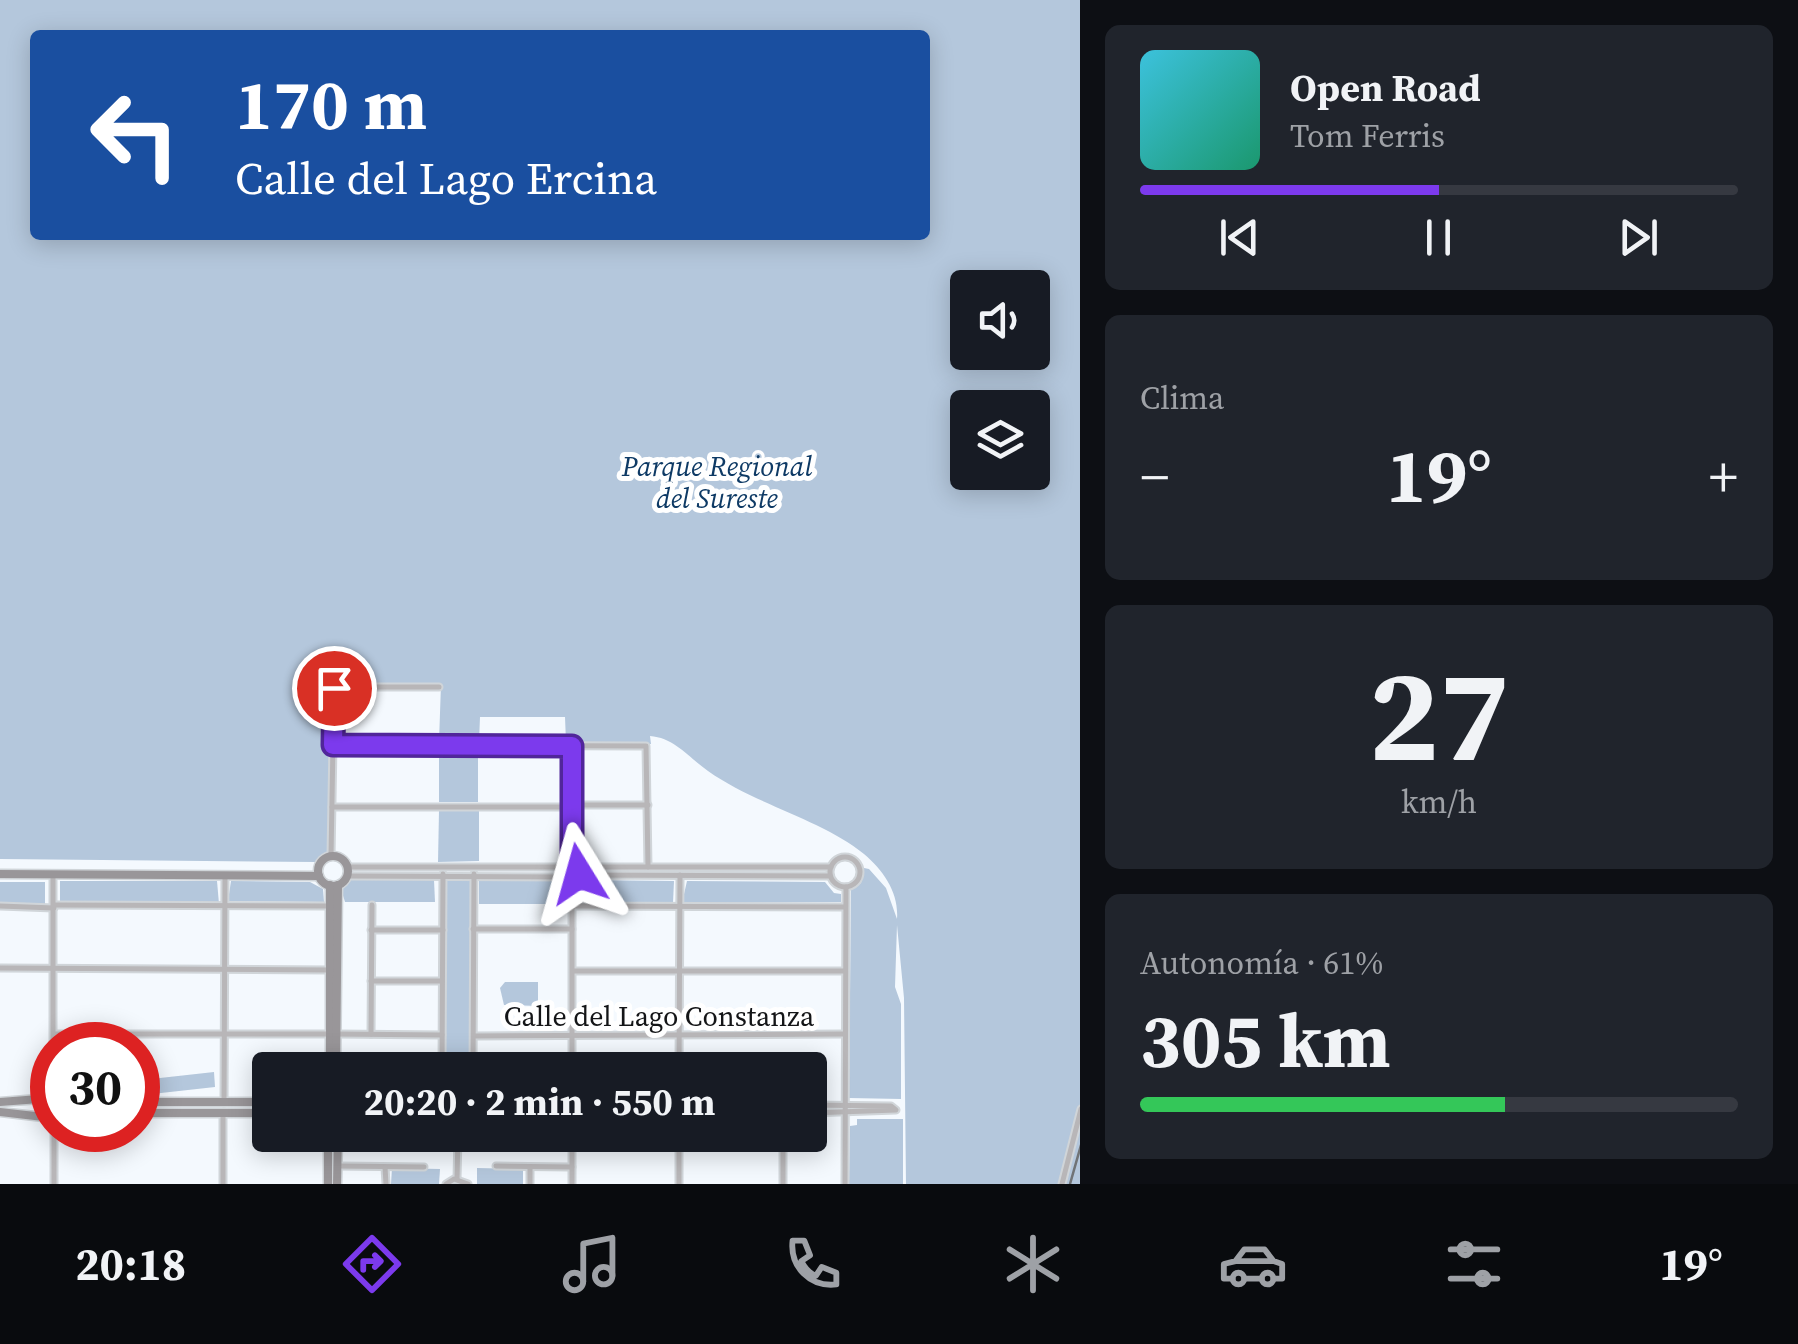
<!DOCTYPE html>
<html lang="es">
<meta charset="utf-8">
<style>
:root{--surface:#171b24;--page:#20242c;--text:#f1f3f6;--muted:#9ea1a6;--line:#363941;--accent:#7c3aed}
body{margin:0;font-family:"Source Serif 4",serif;background:var(--page);color:var(--text);height:100vh;display:flex;flex-direction:column;font-size:38px;white-space:nowrap}
*{box-sizing:border-box;margin:0}
p{font-size:32px;color:var(--muted)}
.icon{flex:none;width:55px;height:55px;fill:none;stroke:currentColor;stroke-width:2;stroke-linecap:round;stroke-linejoin:round}
.map{position:relative;flex:1;overflow:hidden}
.side{display:flex;flex-direction:column;gap:25px;padding:25px;background:#0d0f14;width:718px}
.side>*{flex:none}
.banner{position:absolute;left:30px;top:30px;width:900px;height:210px;border-radius:10px;box-shadow:0 5px 25px #0003;background:#1a4fa0;color:#fff;overflow:hidden}
.controls{position:absolute;left:950px;top:270px;display:grid;gap:20px}
.controls a{display:grid;place-items:center;width:100px;height:100px;border-radius:10px;background:var(--surface);box-shadow:0 5px 25px #0003;font-size:50px}
.speed{position:absolute;left:30px;top:1022px;display:flex;gap:20px;font-size:50px;font-weight:700;text-align:center}
.speed>*{display:grid;place-content:center;width:130px;height:130px;border-radius:50%;background:var(--surface);box-shadow:0 5px 25px #0003;line-height:1}
.speed .limit{border:15px solid #d22;background:#fff;color:#111}
.pin{position:absolute;display:grid;place-items:center;width:85px;height:85px;color:#fff;margin:-42px;border:5px solid #fff;border-radius:50%;box-shadow:0 2px 10px #0007}
.me{position:absolute;width:110px;margin:-55px;rotate:352deg;stroke-linejoin:round;filter:drop-shadow(0 0 8px #0008)}
.turn{display:flex;align-items:center;gap:35px;height:210px;padding:0 40px;font-size:45px}
.turn .icon{width:130px;height:130px;stroke-width:2.5}
.turn b{display:block;font-size:70px;line-height:85px}
.big{font-size:75px;font-weight:700;line-height:1.1}
.side .card{flex:1;display:flex;flex-direction:column;justify-content:center;gap:15px;min-width:0;padding:0 35px;border-radius:15px;background:var(--page)}
.side .dial{align-items:center;gap:0}
.dial b{font-size:130px;line-height:1}
.song{display:flex;align-items:center;gap:30px}
.cover{width:120px;height:120px;border-radius:15px;background:linear-gradient(135deg,hsl(190 70% 55%),hsl(160 70% 35%))}
.played{height:10px;border-radius:5px;background:linear-gradient(90deg,var(--accent) 50%,var(--line) 50%)}
.keys{display:flex;justify-content:space-around;direction:ltr}
.heat{display:flex;justify-content:space-between;align-items:center;font-size:55px;direction:ltr}
.charge{height:15px;border-radius:8px;background:linear-gradient(90deg,#34c759 61%,var(--line) 0)}
.trip{position:absolute;left:252px;top:1052px;width:575px;height:100px;border-radius:10px;background:var(--surface);box-shadow:0 5px 25px #0003;font-weight:700;line-height:100px;text-align:center}
.menu{display:flex;height:160px;justify-content:space-around;align-items:center;background:#090b0e;color:var(--muted)}
.menu .icon{width:70px;height:70px}
.menu .active{color:var(--accent)}
.menu b{font-size:45px;color:var(--text)}
main{display:flex;flex:1;min-height:0}
.map>svg:first-child{display:block}
.green{fill:#b4c7dc;fill-rule:evenodd}
.lines{fill:none;stroke-linecap:round;stroke-linejoin:round}
.street-casing{stroke:#d0d5d9;stroke-width:9}
.secondary-casing{stroke:#d0d5d9;stroke-width:11}
.street{stroke:#b8b6b8;stroke-width:5}
.secondary{stroke:#999699;stroke-width:8}
.rail{stroke:#707376;stroke-width:2.5}
.route-casing{stroke:#51269a;stroke-width:25}
.route{stroke:#7c3aed;stroke-width:18}
.labels{text-anchor:middle;stroke-width:10;stroke-linejoin:round;paint-order:stroke}
.park-label{font-size:28px;font-style:italic;fill:#0e3a65;stroke:#fff}
.street-label{font-size:28px;fill:#141517;stroke:#fff}
</style>
<main>
<div class="map">
<svg width="1081" height="1184" viewBox="0 0 1081 1184">
<rect width="100%" height="100%" fill="#f4f9fe"/>
<g class="green">
<path d="M 0,0 L 1080,0 L 1080,1184 L 906,1184 L 904,998 L 897,925 L 895,987 L 901,1004 L 901,1099 L 849,1098 L 851,890 L 861,883 L 864,868 L 869,869 L 886,888 L 897,919 C 899,893 884,871 864,854 C 823,820 756,805 708,771 C 688,757 675,738 650,736 L 651,744 L 566,742 L 565,717 L 480,717 L 479,742 L 439,742 L 441,684 L 330,683 L 330,849 L 316,862 L 0,859 ZM 35,35 L 925,35 L 925,235 L 35,235 ZM 968,288 L 1032,288 L 1032,352 L 968,352 ZM 968,408 L 1032,408 L 1032,472 L 968,472 Z"/>
<rect x="439" y="751" width="39" height="51"/>
<polygon points="439,811 479,811 479,861 438,862"/>
<polygon points="444,878 470,878 471,1070 443,1070"/>
<polygon points="351,880 434,880 435,902 345,902 341,889"/>
<polygon points="579,880 674,881 673,903 579,902"/>
<polygon points="60,881 217,881 219,904 60,901"/>
<polygon points="231,881 310,882 323,889 324,902 228,901"/>
<polygon points="479,881 562,881 565,904 479,904"/>
<polygon points="687,881 825,882 834,893 841,894 841,902 682,903"/>
<polygon points="0,882 45,882 45,904 0,903"/>
<polygon points="505,982 538,982 538,1006 504,1005 500,988"/>
<polygon points="214,1072 215,1087 152,1094 151,1079"/>
<polygon points="857,1119 903,1119 903,1184 849,1184 850,1126 857,1125"/>
<polygon points="392,1168 440,1169 439,1184 391,1184"/>
<polygon points="477,1168 523,1169 523,1184 477,1184"/>
</g>
<g class="lines">
<g class="street-casing">
<g id="street">
<polyline points="333,745 646,746 648,867"/>
<polyline points="572,805 648,805"/>
<polyline points="332,807 573,807"/>
<polyline points="331,856 334,687 439,687"/>
<circle cx="845" cy="872" r="15"/>
<polyline points="572,865 572,746"/>
<polyline points="347,867 578,867 579,874 572,880 572,1070"/>
<polyline points="579,867 831,867"/>
<polyline points="577,875 830,876"/>
<polyline points="347,876 572,877"/>
<polyline points="54,905 330,906"/>
<polyline points="0,906 54,908"/>
<polyline points="572,906 844,907"/>
<polyline points="473,929 572,929"/>
<polyline points="371,930 443,930"/>
<polyline points="0,968 330,970"/>
<polyline points="573,971 845,971"/>
<polyline points="371,981 442,981"/>
<polyline points="54,1034 330,1034"/>
<polyline points="336,1034 442,1035"/>
<polyline points="371,1034 372,905"/>
<polyline points="474,1036 844,1034"/>
<polyline points="53,1045 53,874"/>
<polyline points="442,1070 443,874"/>
<polyline points="473,1070 474,874"/>
<polyline points="679,1070 680,875"/>
<polyline points="224,1103 225,876"/>
<polyline points="810,1105 891,1106 896,1110 810,1113"/>
<polyline points="783,1135 783,1184"/>
<polyline points="338,1166 424,1167"/>
<polyline points="496,1166 572,1167"/>
<polyline points="385,1167 386,1184"/>
<polyline points="457,1179 458,1135"/>
<polyline points="54,1184 54,1130"/>
<polyline points="223,1184 223,1113"/>
<polyline points="446,1184 454,1179 468,1184"/>
<polyline points="530,1184 530,1167"/>
<polyline points="572,1184 572,1135"/>
<polyline points="679,1184 679,1135"/>
<polyline points="845,1184 846,887"/>
<polyline points="1062,1184 1081,1109"/>
</g>
</g>
<g class="secondary-casing">
<g id="secondary">
<circle cx="333" cy="871" r="15"/>
<polyline points="0,874 319,876"/>
<polyline points="330,885 330,1070"/>
<polyline points="336,1070 338,885"/>
<polyline points="0,1102 52,1098"/>
<polyline points="138,1102 270,1102"/>
<polyline points="0,1112 52,1118"/>
<polyline points="138,1113 270,1113"/>
<polyline points="328,1184 328,1135"/>
<polyline points="337,1184 338,1135"/>
</g>
</g>
<use href="#street" class="street"/>
<use href="#secondary" class="secondary"/>
<polyline class="rail" points="1070,1184 1081,1145"/>
</g>
<g class="lines">
<g class="route-casing">
<polyline id="route" points="334,688 333,745 572,746 572,865 579,874"/>
</g>
<use href="#route" class="route"/>
</g>
<g class="labels">
<g class="park-label">
<text x="717" y="476">Parque Regional<tspan x="717" dy="32">del Sureste</tspan></text>
</g>
<g class="street-label">
<text x="659" y="1026">Calle del Lago Constanza</text>
</g>
</g>
</svg>
<div class="controls">
<a><svg class="icon" aria-label="sound" viewBox="0 0 24 24"><path d="M4 9h4l5-4v14l-5-4H4zM17 9q2 3 0 6"/></svg></a>
<a><svg class="icon" aria-label="layers" viewBox="0 0 24 24"><path d="M12 4l9 5-9 5-9-5zM3 14l9 5 9-5"/></svg></a>
</div>
<div class="speed"><div class="limit">30</div></div>
<div class="pin" style="left:334px;top:688px;background:#d93025"><svg class="icon" aria-label="arrive" viewBox="0 0 24 24"><path d="M6 21V4h12l-3 4 3 4H6"/></svg></div>
<svg class="me" style="left:579px;top:874px" viewBox="-20 -20 40 40"><path d="M0-17L14 15 0 8-14 15z" fill="#7c3aed" stroke="#fff" stroke-width="4"/></svg>
<div class="trip">20:20 · 2 min · 550 m</div>
<div class="banner">
<div class="turn"><svg class="icon" aria-label="left" viewBox="0 0 24 24"><path d="M17 20v-9H6M10 6l-5 5 5 5"/></svg><div><b>170 m</b>Calle del Lago Ercina</div></div>
</div>
</div>
<section class="side">
<div class="card">
<div class="song"><i class="cover"></i><div><b>Open Road</b><p>Tom Ferris</p></div></div>
<div class="played"></div>
<div class="keys"><svg class="icon" aria-label="previous" viewBox="0 0 24 24"><path d="M18 5L8 12l10 7zM5 5v14"/></svg><svg class="icon" aria-label="pause" viewBox="0 0 24 24"><path d="M8 5v14M16 5v14"/></svg><svg class="icon" aria-label="next" viewBox="0 0 24 24"><path d="M6 5l10 7-10 7zM19 5v14"/></svg></div>
</div>
<div class="card"><p>Clima</p>
<div class="heat"><a>−</a><b class="big">19°</b><a>+</a></div>
</div>
<div class="card dial"><b>27</b><p>km/h</p></div>
<div class="card"><p>Autonomía · 61%</p><b class="big">305 km</b><div class="charge"></div></div>
</section>
</main>
<nav class="menu">
<b>20:18</b>
<svg class="icon active" aria-label="directions" viewBox="0 0 24 24"><path d="M12 3l9 9-9 9-9-9zM9 14v-3h6M13 9l2 2-2 2"/></svg>
<svg class="icon" aria-label="music" viewBox="0 0 24 24"><path d="M9 18V5l10-2v13"/><circle cx="6" cy="18" r="3"/><circle cx="16" cy="16" r="3"/></svg>
<svg class="icon" aria-label="phone" viewBox="0 0 24 24"><path d="M5 4h4l2 5-3 2q2 4 5 5l2-3 5 2v4C11 20 4 13 5 4z"/></svg>
<svg class="icon" aria-label="climate" viewBox="0 0 24 24"><path d="M12 3v18M4 7l16 10M4 17L20 7"/></svg>
<svg class="icon" aria-label="car" viewBox="0 0 24 24"><path d="M5 17H2v-5l4-1 3-4h7l3 4 3 1v5h-3M9 17h6M6 11h13"/><circle cx="7" cy="17" r="2"/><circle cx="17" cy="17" r="2"/></svg>
<svg class="icon" aria-label="filters" viewBox="0 0 24 24"><path d="M4 7h16M4 17h16"/><circle cx="9" cy="7" r="2"/><circle cx="15" cy="17" r="2"/></svg>
<b>19°</b>
</nav>
